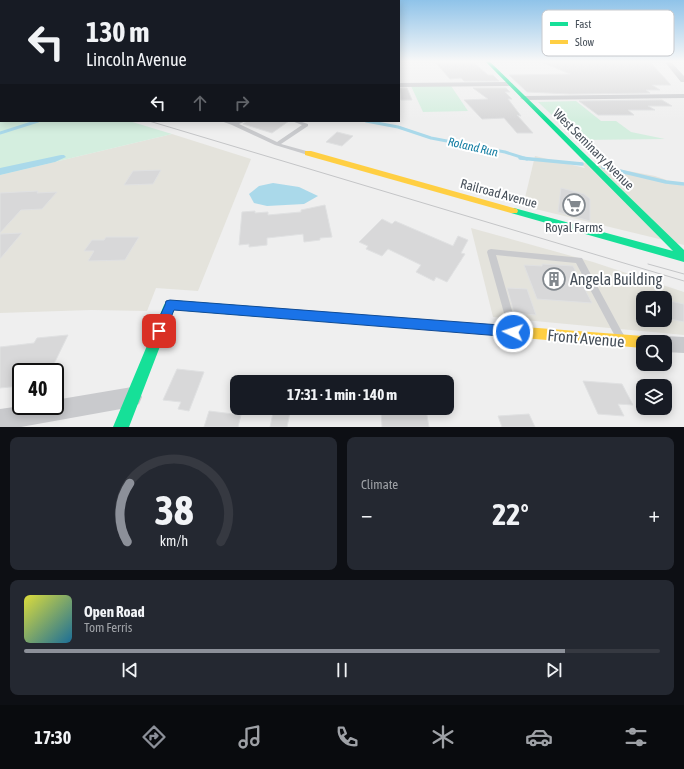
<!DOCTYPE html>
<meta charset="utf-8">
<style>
:root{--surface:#171b24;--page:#242831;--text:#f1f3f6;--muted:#9ea1a6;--line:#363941;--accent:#8c9099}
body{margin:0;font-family:"Asap Condensed",sans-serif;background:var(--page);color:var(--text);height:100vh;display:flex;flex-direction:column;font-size:15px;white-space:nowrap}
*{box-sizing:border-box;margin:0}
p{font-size:13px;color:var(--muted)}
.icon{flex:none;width:22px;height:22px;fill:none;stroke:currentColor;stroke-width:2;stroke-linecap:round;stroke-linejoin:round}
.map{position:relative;height:427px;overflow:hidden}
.panel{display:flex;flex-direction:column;gap:10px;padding:10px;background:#0d0f14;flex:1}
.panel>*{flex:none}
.guide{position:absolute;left:0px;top:0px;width:400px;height:122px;box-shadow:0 2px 10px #0003;background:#171b24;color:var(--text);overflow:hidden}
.fabs{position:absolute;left:636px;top:291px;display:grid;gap:8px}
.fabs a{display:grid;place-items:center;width:36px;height:36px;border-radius:8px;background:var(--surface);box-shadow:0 2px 10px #0003;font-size:20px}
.speed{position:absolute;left:12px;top:363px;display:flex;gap:8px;font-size:20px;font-weight:700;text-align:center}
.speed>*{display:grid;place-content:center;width:52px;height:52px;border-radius:50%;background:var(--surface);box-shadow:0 2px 10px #0003;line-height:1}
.speed .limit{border:2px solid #111;border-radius:6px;background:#fff;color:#111}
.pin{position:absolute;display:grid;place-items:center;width:34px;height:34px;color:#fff;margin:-17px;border-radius:8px;box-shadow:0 2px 6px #0006}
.me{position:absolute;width:44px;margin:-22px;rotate:274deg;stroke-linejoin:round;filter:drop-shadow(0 0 3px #0008)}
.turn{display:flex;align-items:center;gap:14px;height:84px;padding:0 20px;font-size:18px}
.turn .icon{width:52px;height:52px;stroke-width:2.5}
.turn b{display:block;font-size:28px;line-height:34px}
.lanes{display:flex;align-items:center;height:38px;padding:0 20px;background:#0003;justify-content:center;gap:20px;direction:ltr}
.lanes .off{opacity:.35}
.big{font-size:30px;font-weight:700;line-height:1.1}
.panel .tile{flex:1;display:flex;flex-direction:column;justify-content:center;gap:6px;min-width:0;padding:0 14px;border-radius:8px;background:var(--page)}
.panel .dial{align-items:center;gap:0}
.dial svg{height:104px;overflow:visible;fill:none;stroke:var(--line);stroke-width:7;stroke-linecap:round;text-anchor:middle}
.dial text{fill:var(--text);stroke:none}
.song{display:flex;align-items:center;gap:12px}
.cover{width:48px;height:48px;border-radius:6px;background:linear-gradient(135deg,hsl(60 70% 55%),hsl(200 70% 35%))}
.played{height:4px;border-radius:2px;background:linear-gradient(90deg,var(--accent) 85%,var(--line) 85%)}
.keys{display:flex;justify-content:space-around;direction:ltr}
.heat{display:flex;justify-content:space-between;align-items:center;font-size:22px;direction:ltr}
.panel .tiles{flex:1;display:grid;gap:10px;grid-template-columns:1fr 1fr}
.tile:last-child{grid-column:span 2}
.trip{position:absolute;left:230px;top:375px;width:224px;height:40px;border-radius:8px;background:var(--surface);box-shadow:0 2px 10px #0003;font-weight:700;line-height:40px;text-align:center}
.menu{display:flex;height:64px;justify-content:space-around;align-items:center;background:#090b0e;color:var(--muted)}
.menu .icon{width:28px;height:28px}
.menu .on{color:var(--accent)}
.menu b{font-size:18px;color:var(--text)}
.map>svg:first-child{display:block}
.commercial{fill:#e4e3dc;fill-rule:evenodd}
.green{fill:#d4eedf}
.water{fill:#aad9ea}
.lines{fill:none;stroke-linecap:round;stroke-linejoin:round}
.stream-far1{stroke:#aad9ea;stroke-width:3}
.stream{stroke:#aad9ea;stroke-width:3.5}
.building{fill:#d8d8d9;stroke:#e0e1e2}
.lane{fill:#c9cacd;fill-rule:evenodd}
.street{fill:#c9cacd;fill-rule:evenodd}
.fast{fill:#16e098;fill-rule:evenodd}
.slow{fill:#ffcf43;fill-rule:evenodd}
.tram{stroke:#c4c5c7;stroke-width:1}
.route{fill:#1a73e8;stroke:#114b97}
.labels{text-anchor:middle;stroke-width:4;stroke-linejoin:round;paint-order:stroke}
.far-water-label{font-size:12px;font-style:italic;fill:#127da2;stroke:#fff}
.street-label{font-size:13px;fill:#47505a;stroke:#fff}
.poi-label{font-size:13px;fill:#47505a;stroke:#fff}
.near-poi-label{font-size:16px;fill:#47505a;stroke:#fff;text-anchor:start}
.near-street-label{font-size:16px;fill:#47505a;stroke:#fff}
.key{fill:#fff;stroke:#c8cace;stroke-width:1}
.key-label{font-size:11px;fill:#47505a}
</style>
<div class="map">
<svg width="684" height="427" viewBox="0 0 684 427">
<rect width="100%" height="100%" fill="#efefef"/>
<g class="commercial">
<polygon points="172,134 251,159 198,291 156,288 147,311 91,310 0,313 0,175"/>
<polygon points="535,156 585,168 580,162 655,176 684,186 684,245 523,206"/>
<path d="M 471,228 L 593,262 L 684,292 L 684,335 L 493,317 ZM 643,298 L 665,298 L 665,320 L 643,320 Z"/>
</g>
<g class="green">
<polygon points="0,81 1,121 129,121 172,134 0,175"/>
<polygon points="411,86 451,86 468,111 423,112"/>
<polygon points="576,101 601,121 616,121 631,132 665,139 579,140 538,102"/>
</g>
<g class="water">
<polygon points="61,155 64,155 66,157 55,162 0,175 0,168"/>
<polygon points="273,183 299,187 318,196 304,204 267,206 254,203 249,194 259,186"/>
</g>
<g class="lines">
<g class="stream-far1">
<polyline points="366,121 398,127 431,138 505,152 527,159"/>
<polyline points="0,133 38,121"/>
</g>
<g class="stream">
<polyline points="520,158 582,164"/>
<polyline points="603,167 666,182 684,184"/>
</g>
</g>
<g class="building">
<polygon points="434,61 472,61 488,75 493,75 499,81 464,81 461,78 450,79"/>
<polygon points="539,61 649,61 671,85 652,85 660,90 646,90 650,93 570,94 527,92 509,75 570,74"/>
<polygon points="399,88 407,88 412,100 401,100"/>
<polygon points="473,88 506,88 510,92 505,92 512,99 508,99 521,116 517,115 533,133 517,133 504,118 482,119 464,100 488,99"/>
<polygon points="662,100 672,106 648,106 655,110 628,110 634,115 598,115 579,101"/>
<polygon points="247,121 289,121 272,133 243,124"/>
<polygon points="337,132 353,136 342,146 326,142"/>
<polygon points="161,170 153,184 124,185 133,171"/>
<polygon points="561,188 584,194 590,199 590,221 558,212"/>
<polygon points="38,191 37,193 57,192 42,209 21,210 0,233 0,193"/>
<polygon points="325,205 332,237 320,238 320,240 304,242 303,234 267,238 267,245 249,247 249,244 239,245 242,212 255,211 255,213 268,212 268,215 301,212 301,210"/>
<polygon points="382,219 392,224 395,221 453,246 458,236 468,240 461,253 465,254 447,282 436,277 434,281 416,272 421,265 388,249 382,256 366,249 368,246 359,242"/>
<polygon points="22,233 0,259 0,234"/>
<polygon points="106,237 139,237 125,260 88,261 94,251 84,251 92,240 104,240"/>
<polygon points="542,264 573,266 592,303 537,299 524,265 542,266"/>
<polygon points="507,288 527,289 536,315 514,313"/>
<polygon points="665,300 684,304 684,322 665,318"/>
<polygon points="68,335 50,372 21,372 21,386 0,388 0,347 34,343 37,338"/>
<polygon points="177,369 204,372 189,411 178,409 181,402 163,400"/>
<polygon points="583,381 622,384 633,405 618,404 624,416 598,414"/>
<polygon points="274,408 291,408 287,427 270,427"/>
<polygon points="381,410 426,410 429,427 382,427"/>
<polygon points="209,411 241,415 238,427 204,427"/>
<polygon points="529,414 535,427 502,427 498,416"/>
</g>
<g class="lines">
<g class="lane">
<polygon points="221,121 234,122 239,121 246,121 239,124 277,142 302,125 292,121 299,121 308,124 308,126 281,144 310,152 311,153 308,155 275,145 232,125"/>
<polygon points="491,249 582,258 622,332 624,335 622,338 619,339 616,338 576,263 496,255 517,328 515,331 512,332 509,331 487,252 488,250"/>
</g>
<g class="street">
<polygon points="664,61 670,61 684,76 684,82 681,82"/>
<polygon points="509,82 513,84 512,86 399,87 399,83"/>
<polygon points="684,94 684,98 524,100 520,98 524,96"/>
<polygon points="665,336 684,337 684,353 665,352 665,342 657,342 658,338"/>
<polygon points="132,387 139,390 142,397 139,404 132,407 21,427 0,427 0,409 21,406 55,406 55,400"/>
</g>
<g class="fast">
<polygon points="485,61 489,61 684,250 684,262 511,213 510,211 511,209 514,208 673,251"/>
<polygon points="170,300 417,319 421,320 423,324 421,328 417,329 174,310 129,427 113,427 164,305 166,302"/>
</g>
<g class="slow">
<polygon points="305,151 311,151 517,209 518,211 517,213 511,213 305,155"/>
<polygon points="417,319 643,336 647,338 649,342 643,342 643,348 417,329 413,328 411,324 413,320"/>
</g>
<g class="tram">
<polyline points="149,121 684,281"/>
<polyline points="648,264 684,274"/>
</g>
</g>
<linearGradient id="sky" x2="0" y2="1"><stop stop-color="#8fc3e9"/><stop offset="0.51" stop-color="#f8f8f8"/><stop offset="1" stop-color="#f8f8f8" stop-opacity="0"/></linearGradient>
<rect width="684" height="120" fill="url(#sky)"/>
<polygon class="route" points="170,300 513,326 518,328 519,332 518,336 513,337 174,310 164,335 159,337 155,335 153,331 165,305 166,301"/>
<defs>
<g id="supermarket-ring" transform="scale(1.15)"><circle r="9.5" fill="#fff" stroke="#82888e" stroke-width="1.5"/><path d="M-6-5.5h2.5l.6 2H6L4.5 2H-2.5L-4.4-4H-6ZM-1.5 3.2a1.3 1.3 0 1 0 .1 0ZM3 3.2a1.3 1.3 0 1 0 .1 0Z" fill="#82888e"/></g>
<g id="building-ring" transform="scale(1.15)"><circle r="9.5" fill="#fff" stroke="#82888e" stroke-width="1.5"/><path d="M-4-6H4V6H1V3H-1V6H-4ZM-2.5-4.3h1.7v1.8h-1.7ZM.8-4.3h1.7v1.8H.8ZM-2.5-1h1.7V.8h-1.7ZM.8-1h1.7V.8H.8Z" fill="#82888e"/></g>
</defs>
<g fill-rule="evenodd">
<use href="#supermarket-ring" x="574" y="205"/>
<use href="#building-ring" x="554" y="279"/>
</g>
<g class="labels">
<g class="far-water-label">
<text transform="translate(473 147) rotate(13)" y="4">Roland Run</text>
</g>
<g class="street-label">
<text transform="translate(594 149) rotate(45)" y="5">West Seminary Avenue</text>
<text transform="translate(499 193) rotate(15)" y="5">Railroad Avenue</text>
</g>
<g class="poi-label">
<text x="574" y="232">Royal Farms</text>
</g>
<g class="near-poi-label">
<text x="570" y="285">Angela Building</text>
</g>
<g class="near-street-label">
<text transform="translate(586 338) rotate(5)" y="6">Front Avenue</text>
</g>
</g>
<rect x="542" y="10" width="132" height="46" rx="6" class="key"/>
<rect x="550" y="22" width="18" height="4" fill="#16e098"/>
<rect x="550" y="40" width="18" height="4" fill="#ffcf43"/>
<g class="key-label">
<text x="575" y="28">Fast</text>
<text x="575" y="46">Slow</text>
</g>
</svg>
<div class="fabs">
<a><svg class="icon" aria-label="sound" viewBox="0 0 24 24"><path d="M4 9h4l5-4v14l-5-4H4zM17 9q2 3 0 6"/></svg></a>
<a><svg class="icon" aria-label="search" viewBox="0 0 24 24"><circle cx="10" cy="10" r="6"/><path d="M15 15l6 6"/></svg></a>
<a><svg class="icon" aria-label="layers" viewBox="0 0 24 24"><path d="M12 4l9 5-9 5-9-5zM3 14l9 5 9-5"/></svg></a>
</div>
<div class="speed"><div class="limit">40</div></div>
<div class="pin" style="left:159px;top:331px;background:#d93025"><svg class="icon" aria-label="arrive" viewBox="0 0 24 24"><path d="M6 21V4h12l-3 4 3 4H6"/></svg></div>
<svg class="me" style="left:513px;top:332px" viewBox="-20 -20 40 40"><circle r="17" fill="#1a73e8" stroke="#fff" stroke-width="3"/><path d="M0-11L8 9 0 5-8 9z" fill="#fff"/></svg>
<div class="trip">17:31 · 1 min · 140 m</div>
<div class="guide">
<div class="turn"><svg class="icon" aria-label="left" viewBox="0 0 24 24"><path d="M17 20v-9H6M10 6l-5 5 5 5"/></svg><div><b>130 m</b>Lincoln Avenue</div></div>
<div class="lanes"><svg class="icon" aria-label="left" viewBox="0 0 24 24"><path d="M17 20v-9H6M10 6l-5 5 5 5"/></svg><svg class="icon off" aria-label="ahead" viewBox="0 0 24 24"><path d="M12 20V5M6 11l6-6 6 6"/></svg><svg class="icon off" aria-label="right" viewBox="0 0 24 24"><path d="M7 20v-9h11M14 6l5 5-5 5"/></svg></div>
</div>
</div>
<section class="panel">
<div class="tiles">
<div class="tile dial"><svg viewBox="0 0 100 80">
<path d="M14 69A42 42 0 1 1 86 69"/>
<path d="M14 69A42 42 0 0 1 16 24" stroke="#8c9099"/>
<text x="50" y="56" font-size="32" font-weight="700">38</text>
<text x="50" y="72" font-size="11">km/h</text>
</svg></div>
<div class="tile"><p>Climate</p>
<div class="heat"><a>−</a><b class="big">22°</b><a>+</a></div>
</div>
<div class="tile">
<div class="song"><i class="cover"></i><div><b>Open Road</b><p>Tom Ferris</p></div></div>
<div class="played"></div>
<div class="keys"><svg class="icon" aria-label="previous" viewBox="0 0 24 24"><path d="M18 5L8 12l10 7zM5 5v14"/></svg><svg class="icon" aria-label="pause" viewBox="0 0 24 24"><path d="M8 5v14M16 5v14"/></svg><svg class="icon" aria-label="next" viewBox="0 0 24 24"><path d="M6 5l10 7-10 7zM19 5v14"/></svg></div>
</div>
</div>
</section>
<nav class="menu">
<b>17:30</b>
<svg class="icon on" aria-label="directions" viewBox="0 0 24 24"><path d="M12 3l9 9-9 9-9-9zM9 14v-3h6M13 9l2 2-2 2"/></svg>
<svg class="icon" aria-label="music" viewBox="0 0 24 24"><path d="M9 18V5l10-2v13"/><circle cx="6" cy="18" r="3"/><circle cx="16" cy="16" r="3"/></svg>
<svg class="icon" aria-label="phone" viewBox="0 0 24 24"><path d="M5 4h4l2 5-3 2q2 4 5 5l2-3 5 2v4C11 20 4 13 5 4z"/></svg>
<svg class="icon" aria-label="climate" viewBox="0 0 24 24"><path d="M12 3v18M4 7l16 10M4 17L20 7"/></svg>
<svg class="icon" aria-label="car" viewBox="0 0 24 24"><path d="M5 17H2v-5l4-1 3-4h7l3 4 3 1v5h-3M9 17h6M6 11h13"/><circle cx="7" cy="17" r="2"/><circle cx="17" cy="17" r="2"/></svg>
<svg class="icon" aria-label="filters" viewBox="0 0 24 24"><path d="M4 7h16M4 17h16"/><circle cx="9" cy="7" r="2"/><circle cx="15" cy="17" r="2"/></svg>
</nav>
